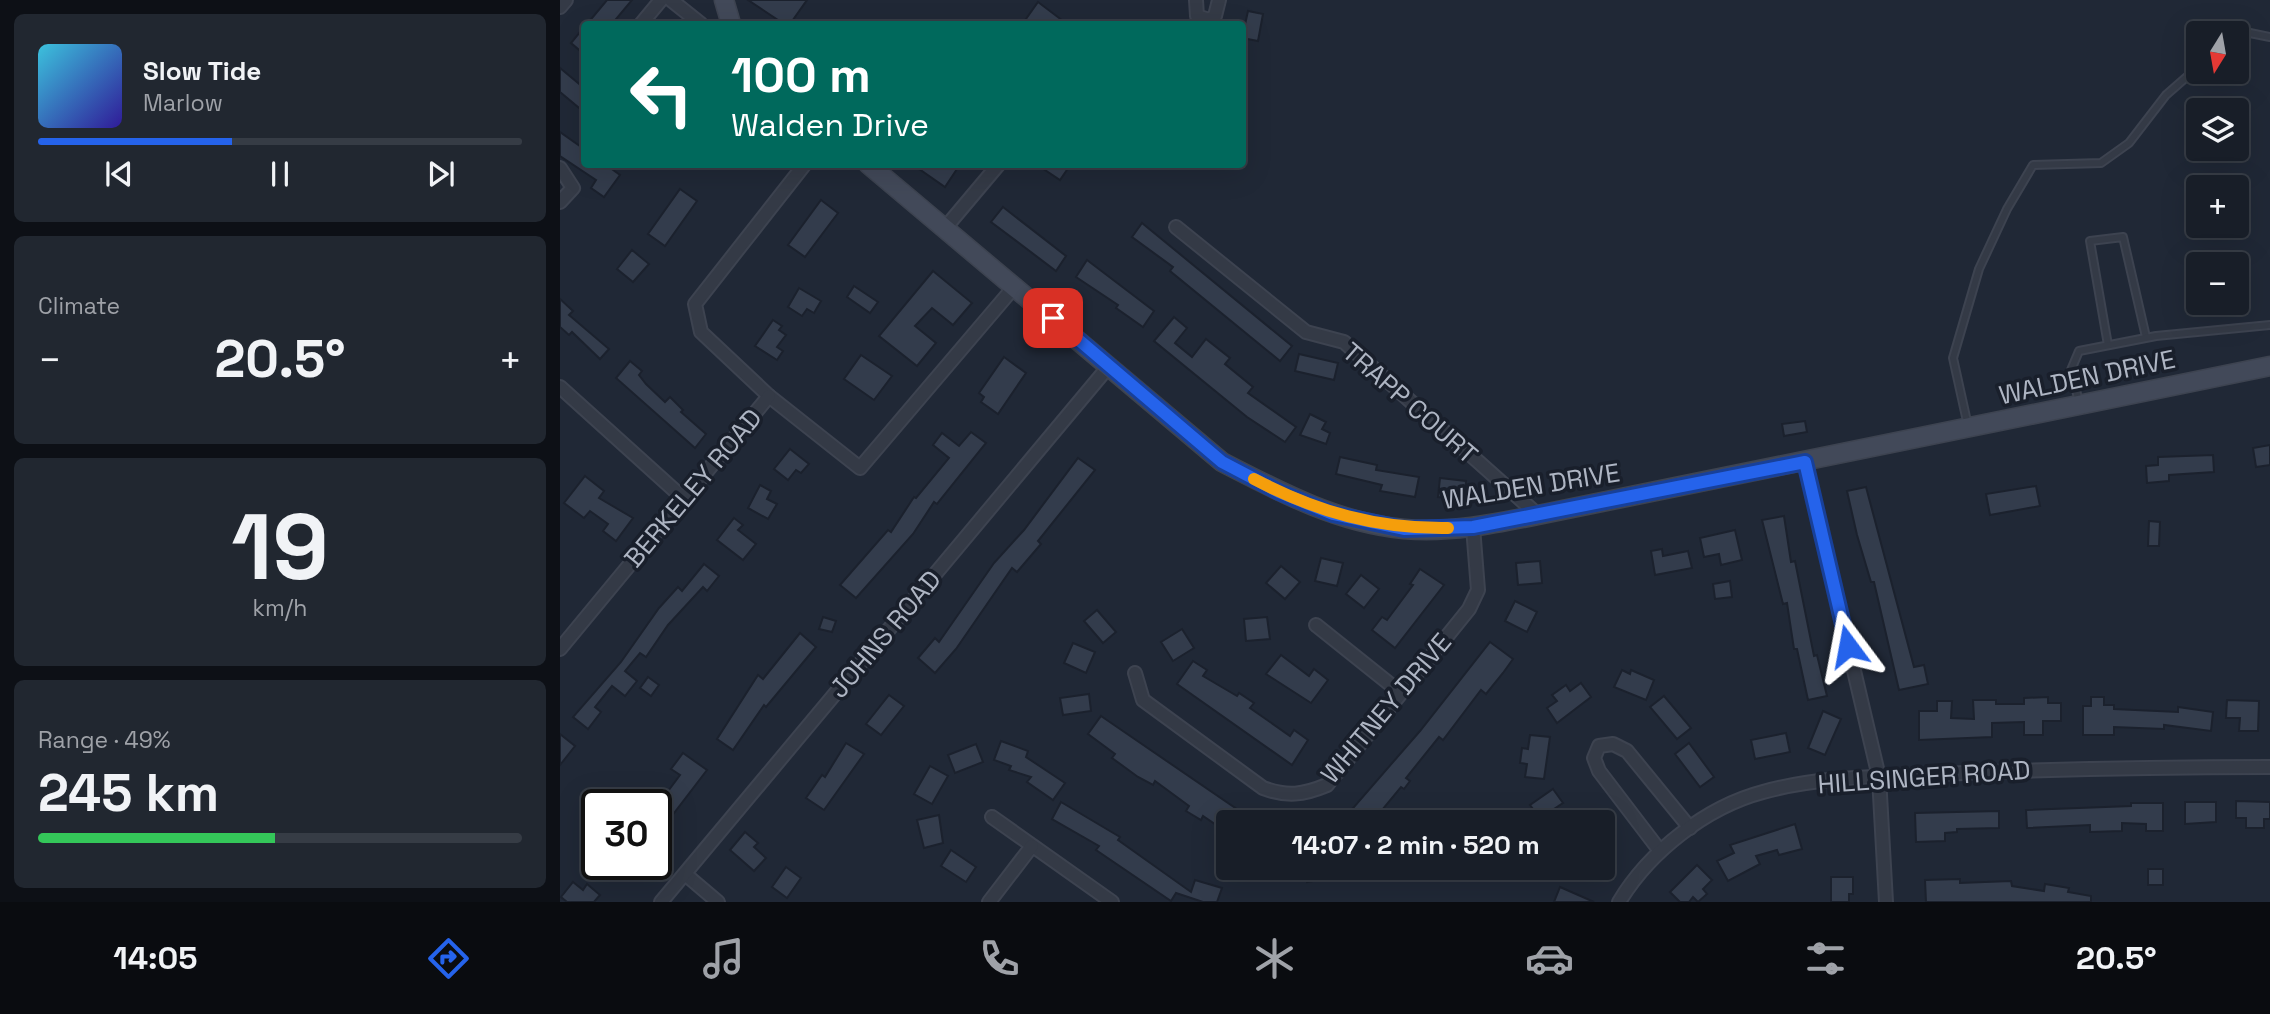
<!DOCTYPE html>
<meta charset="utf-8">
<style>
:root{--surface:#181e28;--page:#212730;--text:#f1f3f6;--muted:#9fa2a8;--line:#363c45;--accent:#2563eb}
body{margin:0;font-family:"Space Grotesk",sans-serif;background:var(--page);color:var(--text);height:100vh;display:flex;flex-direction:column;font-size:26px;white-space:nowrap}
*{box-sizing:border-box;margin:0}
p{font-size:23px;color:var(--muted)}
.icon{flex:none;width:38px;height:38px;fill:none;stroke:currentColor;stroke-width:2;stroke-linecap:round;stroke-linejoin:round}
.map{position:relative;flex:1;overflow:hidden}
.side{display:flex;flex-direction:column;gap:14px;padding:14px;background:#0d1016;width:560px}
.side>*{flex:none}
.top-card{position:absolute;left:21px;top:21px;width:665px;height:147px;border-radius:7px;box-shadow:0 7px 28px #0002,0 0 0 2px var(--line);background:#00695c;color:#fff;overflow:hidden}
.needle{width:46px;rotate:191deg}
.buttons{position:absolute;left:1626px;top:21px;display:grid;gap:14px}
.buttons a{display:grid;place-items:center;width:63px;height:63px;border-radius:7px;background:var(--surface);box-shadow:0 7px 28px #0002,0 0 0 2px var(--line);font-size:35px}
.speed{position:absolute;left:21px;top:789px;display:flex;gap:14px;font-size:35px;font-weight:700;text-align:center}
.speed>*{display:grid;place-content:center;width:91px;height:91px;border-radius:50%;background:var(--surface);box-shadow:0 7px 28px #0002,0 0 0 2px var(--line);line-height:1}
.speed .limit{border:4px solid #111;border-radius:10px;background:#fff;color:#111}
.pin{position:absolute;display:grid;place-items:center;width:60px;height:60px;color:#fff;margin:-30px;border-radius:14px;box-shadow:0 4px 10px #0006}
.me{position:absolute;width:77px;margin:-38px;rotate:347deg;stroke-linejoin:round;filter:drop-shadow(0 0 5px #0008)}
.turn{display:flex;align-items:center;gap:24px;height:147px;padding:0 35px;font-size:32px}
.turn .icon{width:91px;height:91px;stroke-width:2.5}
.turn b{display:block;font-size:49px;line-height:60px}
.big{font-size:52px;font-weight:600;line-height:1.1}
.side .card{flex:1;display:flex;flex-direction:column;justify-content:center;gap:10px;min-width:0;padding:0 24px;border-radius:10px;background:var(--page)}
.side .dial{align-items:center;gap:0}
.dial b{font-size:91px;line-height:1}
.song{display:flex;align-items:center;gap:21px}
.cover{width:84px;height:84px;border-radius:10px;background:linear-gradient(135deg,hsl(190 70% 55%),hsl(250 70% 35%))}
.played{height:7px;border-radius:4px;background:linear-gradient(90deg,var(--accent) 40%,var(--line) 40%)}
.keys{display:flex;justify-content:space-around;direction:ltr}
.heat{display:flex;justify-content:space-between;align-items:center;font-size:38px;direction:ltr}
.charge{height:10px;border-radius:5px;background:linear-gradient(90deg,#34c759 49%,var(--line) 0)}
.trip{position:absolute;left:656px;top:810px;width:399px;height:70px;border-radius:7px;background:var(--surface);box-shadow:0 7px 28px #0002,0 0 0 2px var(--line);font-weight:600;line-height:70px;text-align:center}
.tabs{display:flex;height:112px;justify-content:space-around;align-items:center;background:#0a0c10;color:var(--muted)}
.tabs .icon{width:49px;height:49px}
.tabs .current{color:var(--accent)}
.tabs b{font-size:32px;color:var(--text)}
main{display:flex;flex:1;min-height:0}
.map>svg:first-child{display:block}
.building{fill:#333c4c;stroke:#1b212d;stroke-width:2}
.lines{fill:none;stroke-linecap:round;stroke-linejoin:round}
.lane-casing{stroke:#3d4350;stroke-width:10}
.street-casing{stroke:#3d4350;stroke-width:16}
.secondary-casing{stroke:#3d4350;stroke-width:21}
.lane{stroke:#343a46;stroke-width:6}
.street{stroke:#343a46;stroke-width:12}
.secondary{stroke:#424959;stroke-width:18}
.route-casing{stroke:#184099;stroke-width:18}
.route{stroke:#2563eb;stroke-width:12}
.slow{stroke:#f59e0b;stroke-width:12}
.labels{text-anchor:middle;stroke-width:7;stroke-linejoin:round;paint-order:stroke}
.street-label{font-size:26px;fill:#aeb5c3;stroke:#191f2b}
</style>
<main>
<section class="side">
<div class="card">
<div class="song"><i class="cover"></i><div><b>Slow Tide</b><p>Marlow</p></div></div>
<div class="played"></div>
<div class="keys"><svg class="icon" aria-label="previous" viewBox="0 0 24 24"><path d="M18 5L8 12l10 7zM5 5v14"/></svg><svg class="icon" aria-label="pause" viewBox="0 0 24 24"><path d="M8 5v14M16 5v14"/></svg><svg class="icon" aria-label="next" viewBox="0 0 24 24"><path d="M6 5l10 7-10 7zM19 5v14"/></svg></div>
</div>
<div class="card"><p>Climate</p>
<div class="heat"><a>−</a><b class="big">20.5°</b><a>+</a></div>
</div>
<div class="card dial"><b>19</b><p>km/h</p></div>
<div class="card"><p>Range · 49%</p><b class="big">245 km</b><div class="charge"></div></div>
</section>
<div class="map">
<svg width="1710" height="902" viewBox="0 0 1710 902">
<rect width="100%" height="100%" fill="#202836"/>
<g class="building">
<polygon points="47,0 72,0 52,24 27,24"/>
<polygon points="188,0 247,0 230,24 224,24"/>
<polygon points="478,2 507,24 473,24 466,19"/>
<polygon points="688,11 703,14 698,41 682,38"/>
<polygon points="24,27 24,54 11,43"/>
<polygon points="0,68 24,88 24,112 0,92"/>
<polygon points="0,132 24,149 24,164 45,164 60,175 44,197 31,188 36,180 0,156"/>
<polygon points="352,164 391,164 397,169 385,187"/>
<polygon points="476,164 511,164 500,180"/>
<polygon points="120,189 137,201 105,246 88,234"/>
<polygon points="261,200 278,213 245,257 228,245"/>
<polygon points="443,207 506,256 496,271 431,222"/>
<polygon points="582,223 732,346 720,361 610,271 613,267 572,237"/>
<polygon points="72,250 89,264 73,282 57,269"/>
<polygon points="527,260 594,311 583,327 556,308 558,305 516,277"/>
<polygon points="373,271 412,303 393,325 372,308 355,326 376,343 357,366 319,336"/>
<polygon points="294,286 318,302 310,313 287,297"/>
<polygon points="239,288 261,301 254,313 247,309 242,316 228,307"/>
<polygon points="0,299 13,311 9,315 49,349 40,359 12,332 9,335 0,327"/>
<polygon points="614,317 627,328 615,343 632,357 646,339 670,358 665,364 693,387 688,393 736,427 725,442 687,417 594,341"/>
<polygon points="213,320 222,326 219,330 226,335 217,347 223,351 217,360 195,346"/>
<polygon points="739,354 778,363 774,380 735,371"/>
<polygon points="301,355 332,376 314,400 284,379"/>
<polygon points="444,357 466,373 438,414 421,402 424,397 419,393"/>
<polygon points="70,361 82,371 79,375 86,384 105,402 110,397 123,410 121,412 146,434 135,448 56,378"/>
<polygon points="750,414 766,422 762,429 770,433 766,444 740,435"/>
<polygon points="1245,421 1247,432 1224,436 1222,424"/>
<polygon points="411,432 426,443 377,504 374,502 353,534 296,598 280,585 328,530 331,532 354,497 356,498 389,458 373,445 382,433 399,446"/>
<polygon points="1710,445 1710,465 1696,467 1693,448"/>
<polygon points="230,449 249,464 241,473 236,470 228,480 214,469"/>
<polygon points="1653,455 1654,472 1609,475 1609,481 1587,483 1586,466 1598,465 1598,457"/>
<polygon points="780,457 817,465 816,470 859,477 855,497 820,491 822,485 776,474"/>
<polygon points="518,458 535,470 478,541 481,544 457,572 452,568 396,649 375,673 358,658 375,638 379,642 434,563 464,530"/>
<polygon points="25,476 44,491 39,498 73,518 56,541 43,531 48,524 30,511 24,518 4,503"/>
<polygon points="880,478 906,481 905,499 878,497"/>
<polygon points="200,485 211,491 207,499 217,504 208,519 188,508"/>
<polygon points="1476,486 1480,506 1430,515 1426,494"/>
<polygon points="1306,487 1354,667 1364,665 1368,684 1339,690 1314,582 1311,582 1297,535 1287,491"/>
<polygon points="1224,516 1231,562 1235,561 1254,656 1257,655 1267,696 1248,700 1237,649 1234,649 1227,603 1223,604 1202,520"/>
<polygon points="174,518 183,525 178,530 196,544 183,560 157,540"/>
<polygon points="1589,521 1600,522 1599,546 1588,546"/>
<polygon points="1175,530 1182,560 1161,565 1159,554 1144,557 1140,538"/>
<polygon points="1102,549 1103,556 1128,551 1132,568 1095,575 1091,551"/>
<polygon points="761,558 783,563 777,586 755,581"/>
<polygon points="980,561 982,583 958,585 956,563"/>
<polygon points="144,564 159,576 147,591 143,587 108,625 86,657 80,653 65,671 77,681 65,696 52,686 35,707 41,712 28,729 13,717 61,662 99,608 118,587 122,591"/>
<polygon points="721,566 740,582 725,599 706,583"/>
<polygon points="860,569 884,585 835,648 812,630 822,617 827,620 853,585 850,584"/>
<polygon points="801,575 819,589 804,608 786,594"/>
<polygon points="1170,581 1172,597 1155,599 1153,584"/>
<polygon points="955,601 977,612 967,632 945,621"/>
<polygon points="537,610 556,632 543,643 524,621"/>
<polygon points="263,617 276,621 272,632 259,629"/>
<polygon points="707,617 710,639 686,641 684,619"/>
<polygon points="622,629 634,648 613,661 601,642"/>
<polygon points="240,633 256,647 206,707 204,705 173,750 157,739 198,675 203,679"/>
<polygon points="930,642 953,659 943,673 926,694 921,690 883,740 879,737 846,778 850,781 844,789 841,787 817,816 825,822 797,822 787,815 860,731"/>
<polygon points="513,643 535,652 526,673 504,663"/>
<polygon points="721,655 749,676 754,669 768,680 751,703 706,674"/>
<polygon points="633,661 647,670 643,676 677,696 679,693 694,703 690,708 730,736 734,730 748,740 732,765 617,684"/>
<polygon points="1062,670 1070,674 1071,670 1094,680 1086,700 1054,687"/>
<polygon points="88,677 99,685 91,696 80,688"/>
<polygon points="1021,683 1031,697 997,723 987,708 997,701 992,695 1006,685 1010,691"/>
<polygon points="529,694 531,711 503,715 500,698"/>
<polygon points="329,695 344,706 321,735 306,724"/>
<polygon points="1104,696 1131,728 1117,739 1090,707"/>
<polygon points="1488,697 1488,703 1501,703 1501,721 1483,721 1483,735 1464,735 1464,722 1432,723 1432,737 1359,740 1359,711 1377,711 1377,701 1392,701 1391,718 1414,719 1413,700 1436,700 1436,704 1464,704 1464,698"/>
<polygon points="1531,697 1544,697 1544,705 1554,705 1554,709 1618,712 1618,707 1653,712 1651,731 1604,725 1604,729 1554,727 1554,735 1523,735 1523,706 1531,706"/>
<polygon points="1667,700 1699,701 1698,731 1679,731 1680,718 1666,718"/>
<polygon points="1263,711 1281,719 1265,755 1248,748"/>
<polygon points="541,716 684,814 678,822 668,822 668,833 643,816 641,820 626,811 629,806 595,781 593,785 578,777 552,758 555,754 528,734"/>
<polygon points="1226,733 1230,752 1195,759 1191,740"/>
<polygon points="0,734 15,746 0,765"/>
<polygon points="970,735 990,737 984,779 965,777 967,764 960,763 962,748 968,749"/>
<polygon points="441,741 468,751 466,757 505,783 493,800 467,782 471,777 449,770 451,766 434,760"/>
<polygon points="286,743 304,754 264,810 246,798 262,775 265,777"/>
<polygon points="1129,743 1154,777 1140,787 1115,754"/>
<polygon points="416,744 423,762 395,773 388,755"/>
<polygon points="123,753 147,770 111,817 97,806 120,775 111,769"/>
<polygon points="370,766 388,776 372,804 354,794"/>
<polygon points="993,789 1003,803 994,809 1004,822 983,822 970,805"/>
<polygon points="1676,801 1710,802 1710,819 1704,819 1704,828 1686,828 1686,818 1676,818"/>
<polygon points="501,802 560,837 558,840 631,892 635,880 662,888 657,902 643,902 616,893 611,901 536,850 539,846 492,819"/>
<polygon points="1625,802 1656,802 1656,822 1625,824"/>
<polygon points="1571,803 1603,803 1603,831 1586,831 1586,824 1562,823 1562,831 1530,832 1530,825 1467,828 1466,810 1571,806"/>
<polygon points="1439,811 1439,828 1397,829 1397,832 1385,833 1385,841 1356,842 1355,813"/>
<polygon points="379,815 383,843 364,848 357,820"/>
<polygon points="1235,824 1242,849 1219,855 1217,850 1196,856 1200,864 1168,881 1157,861 1174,853 1170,845"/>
<polygon points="185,832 198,843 194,847 206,858 194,871 170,850"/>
<polygon points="391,850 416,867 406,882 381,866"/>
<polygon points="33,864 65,864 56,878"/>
<polygon points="1137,865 1152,880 1143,889 1147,894 1138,902 1133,897 1129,902 1120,902 1110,892"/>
<polygon points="226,867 241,878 227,898 212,887"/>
<polygon points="745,868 762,868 764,879 747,882"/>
<rect x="1588" y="869" width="15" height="16"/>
<polygon points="1271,877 1293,877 1293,894 1289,894 1289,902 1271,902"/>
<polygon points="1400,879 1400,883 1451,881 1452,886 1484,891 1485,884 1509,888 1508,892 1531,896 1531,902 1366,902 1365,880"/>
<polygon points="13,882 23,890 27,884 40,895 34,902 7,902 1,897"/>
<polygon points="1000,887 1034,902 994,902"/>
</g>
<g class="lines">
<g class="lane-casing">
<g id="lane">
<polyline points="1676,39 1690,33 1710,37"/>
<polyline points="1548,345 1530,241 1563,237 1586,337"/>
<polyline points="1519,402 1511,370 1519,351 1596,336 1710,325"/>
<polyline points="1408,426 1393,358 1419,269 1447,209 1473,165 1541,163 1569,143 1606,95 1638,67"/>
</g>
</g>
<g class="street-casing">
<g id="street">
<polyline points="111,0 141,24"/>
<polyline points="636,0 637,16 649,20 655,16 659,0"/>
<polyline points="0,7 6,0"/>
<polyline points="81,24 101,0"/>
<polyline points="245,164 135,304 141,332 209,396 300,468 455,286"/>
<polyline points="0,168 13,188 0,202"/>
<polyline points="386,227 439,164"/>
<polyline points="616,227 746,332 784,342 978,515"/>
<polyline points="0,387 123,498"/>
<polyline points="1245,462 1319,777 1326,902"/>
<polyline points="756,625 841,693"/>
<polyline points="0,649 209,396"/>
<path d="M 575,673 L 583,700 L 703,788 C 727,797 743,795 767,785 L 909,609 L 918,590 L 913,527"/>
<polyline points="432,817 552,902"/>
<polyline points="1100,851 1039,771 1034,758 1039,746 1053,744 1067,751 1130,828"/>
<polyline points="125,874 158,902"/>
<polyline points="101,902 549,366"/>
<polyline points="429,902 472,846"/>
<path d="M 1059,902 C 1089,852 1146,807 1203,792 C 1260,776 1323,777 1382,774 C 1492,769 1600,767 1710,767"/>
</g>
</g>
<g class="secondary-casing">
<g id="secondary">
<polyline points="164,0 171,24"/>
<path d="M 308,164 L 662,462 C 720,492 778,523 844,529 C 889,533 934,524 978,515 L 1710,366"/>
</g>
</g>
<use href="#lane" class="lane"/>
<use href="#street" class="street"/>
<use href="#secondary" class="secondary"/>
</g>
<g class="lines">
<g class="route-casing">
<polyline id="route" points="493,318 662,462 719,492 773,514 844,529 913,527 1245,462 1288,646"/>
</g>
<use href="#route" class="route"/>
<path class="slow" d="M 694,479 C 757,512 817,529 888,528"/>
</g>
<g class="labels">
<g class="street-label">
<text transform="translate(1527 377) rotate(-12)" y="9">WALDEN DRIVE</text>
<text transform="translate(850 403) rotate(41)" y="9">TRAPP COURT</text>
<text transform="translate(971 486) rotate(-9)" y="9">WALDEN DRIVE</text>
<text transform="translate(133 488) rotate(-50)" y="9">BERKELEY ROAD</text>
<text transform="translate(325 634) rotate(-50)" y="9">JOHNS ROAD</text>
<text transform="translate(826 708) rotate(-50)" y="9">WHITNEY DRIVE</text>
<text transform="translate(1364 777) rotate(-4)" y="9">HILLSINGER ROAD</text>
</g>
</g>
</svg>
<div class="buttons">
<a><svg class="needle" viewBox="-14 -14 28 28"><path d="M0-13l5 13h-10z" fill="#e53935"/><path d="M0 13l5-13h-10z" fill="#9fa2a8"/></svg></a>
<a><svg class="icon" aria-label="layers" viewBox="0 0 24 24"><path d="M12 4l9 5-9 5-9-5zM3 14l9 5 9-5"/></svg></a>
<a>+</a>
<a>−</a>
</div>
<div class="speed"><div class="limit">30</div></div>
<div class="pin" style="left:493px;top:318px;background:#d93025"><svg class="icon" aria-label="arrive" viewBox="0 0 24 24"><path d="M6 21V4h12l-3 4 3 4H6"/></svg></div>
<svg class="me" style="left:1288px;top:646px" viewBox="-20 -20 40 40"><path d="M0-17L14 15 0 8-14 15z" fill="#2563eb" stroke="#fff" stroke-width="4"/></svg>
<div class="trip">14:07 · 2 min · 520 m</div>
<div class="top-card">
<div class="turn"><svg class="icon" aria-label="left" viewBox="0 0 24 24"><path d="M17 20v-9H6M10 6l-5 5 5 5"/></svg><div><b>100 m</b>Walden Drive</div></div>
</div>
</div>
</main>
<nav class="tabs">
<b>14:05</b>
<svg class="icon current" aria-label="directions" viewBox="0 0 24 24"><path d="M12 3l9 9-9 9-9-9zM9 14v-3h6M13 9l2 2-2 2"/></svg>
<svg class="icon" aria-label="music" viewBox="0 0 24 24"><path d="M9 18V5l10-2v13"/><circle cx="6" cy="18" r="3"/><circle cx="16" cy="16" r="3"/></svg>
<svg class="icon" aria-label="phone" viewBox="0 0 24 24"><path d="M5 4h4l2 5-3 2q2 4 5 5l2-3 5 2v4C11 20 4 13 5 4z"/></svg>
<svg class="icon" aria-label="climate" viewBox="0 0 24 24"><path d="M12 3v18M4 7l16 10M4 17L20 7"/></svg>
<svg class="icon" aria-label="car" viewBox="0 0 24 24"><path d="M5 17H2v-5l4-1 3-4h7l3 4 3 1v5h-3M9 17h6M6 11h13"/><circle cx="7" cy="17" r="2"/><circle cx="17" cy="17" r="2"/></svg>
<svg class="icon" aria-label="filters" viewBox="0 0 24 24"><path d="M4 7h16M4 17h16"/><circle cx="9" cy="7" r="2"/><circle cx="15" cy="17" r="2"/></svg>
<b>20.5°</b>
</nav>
